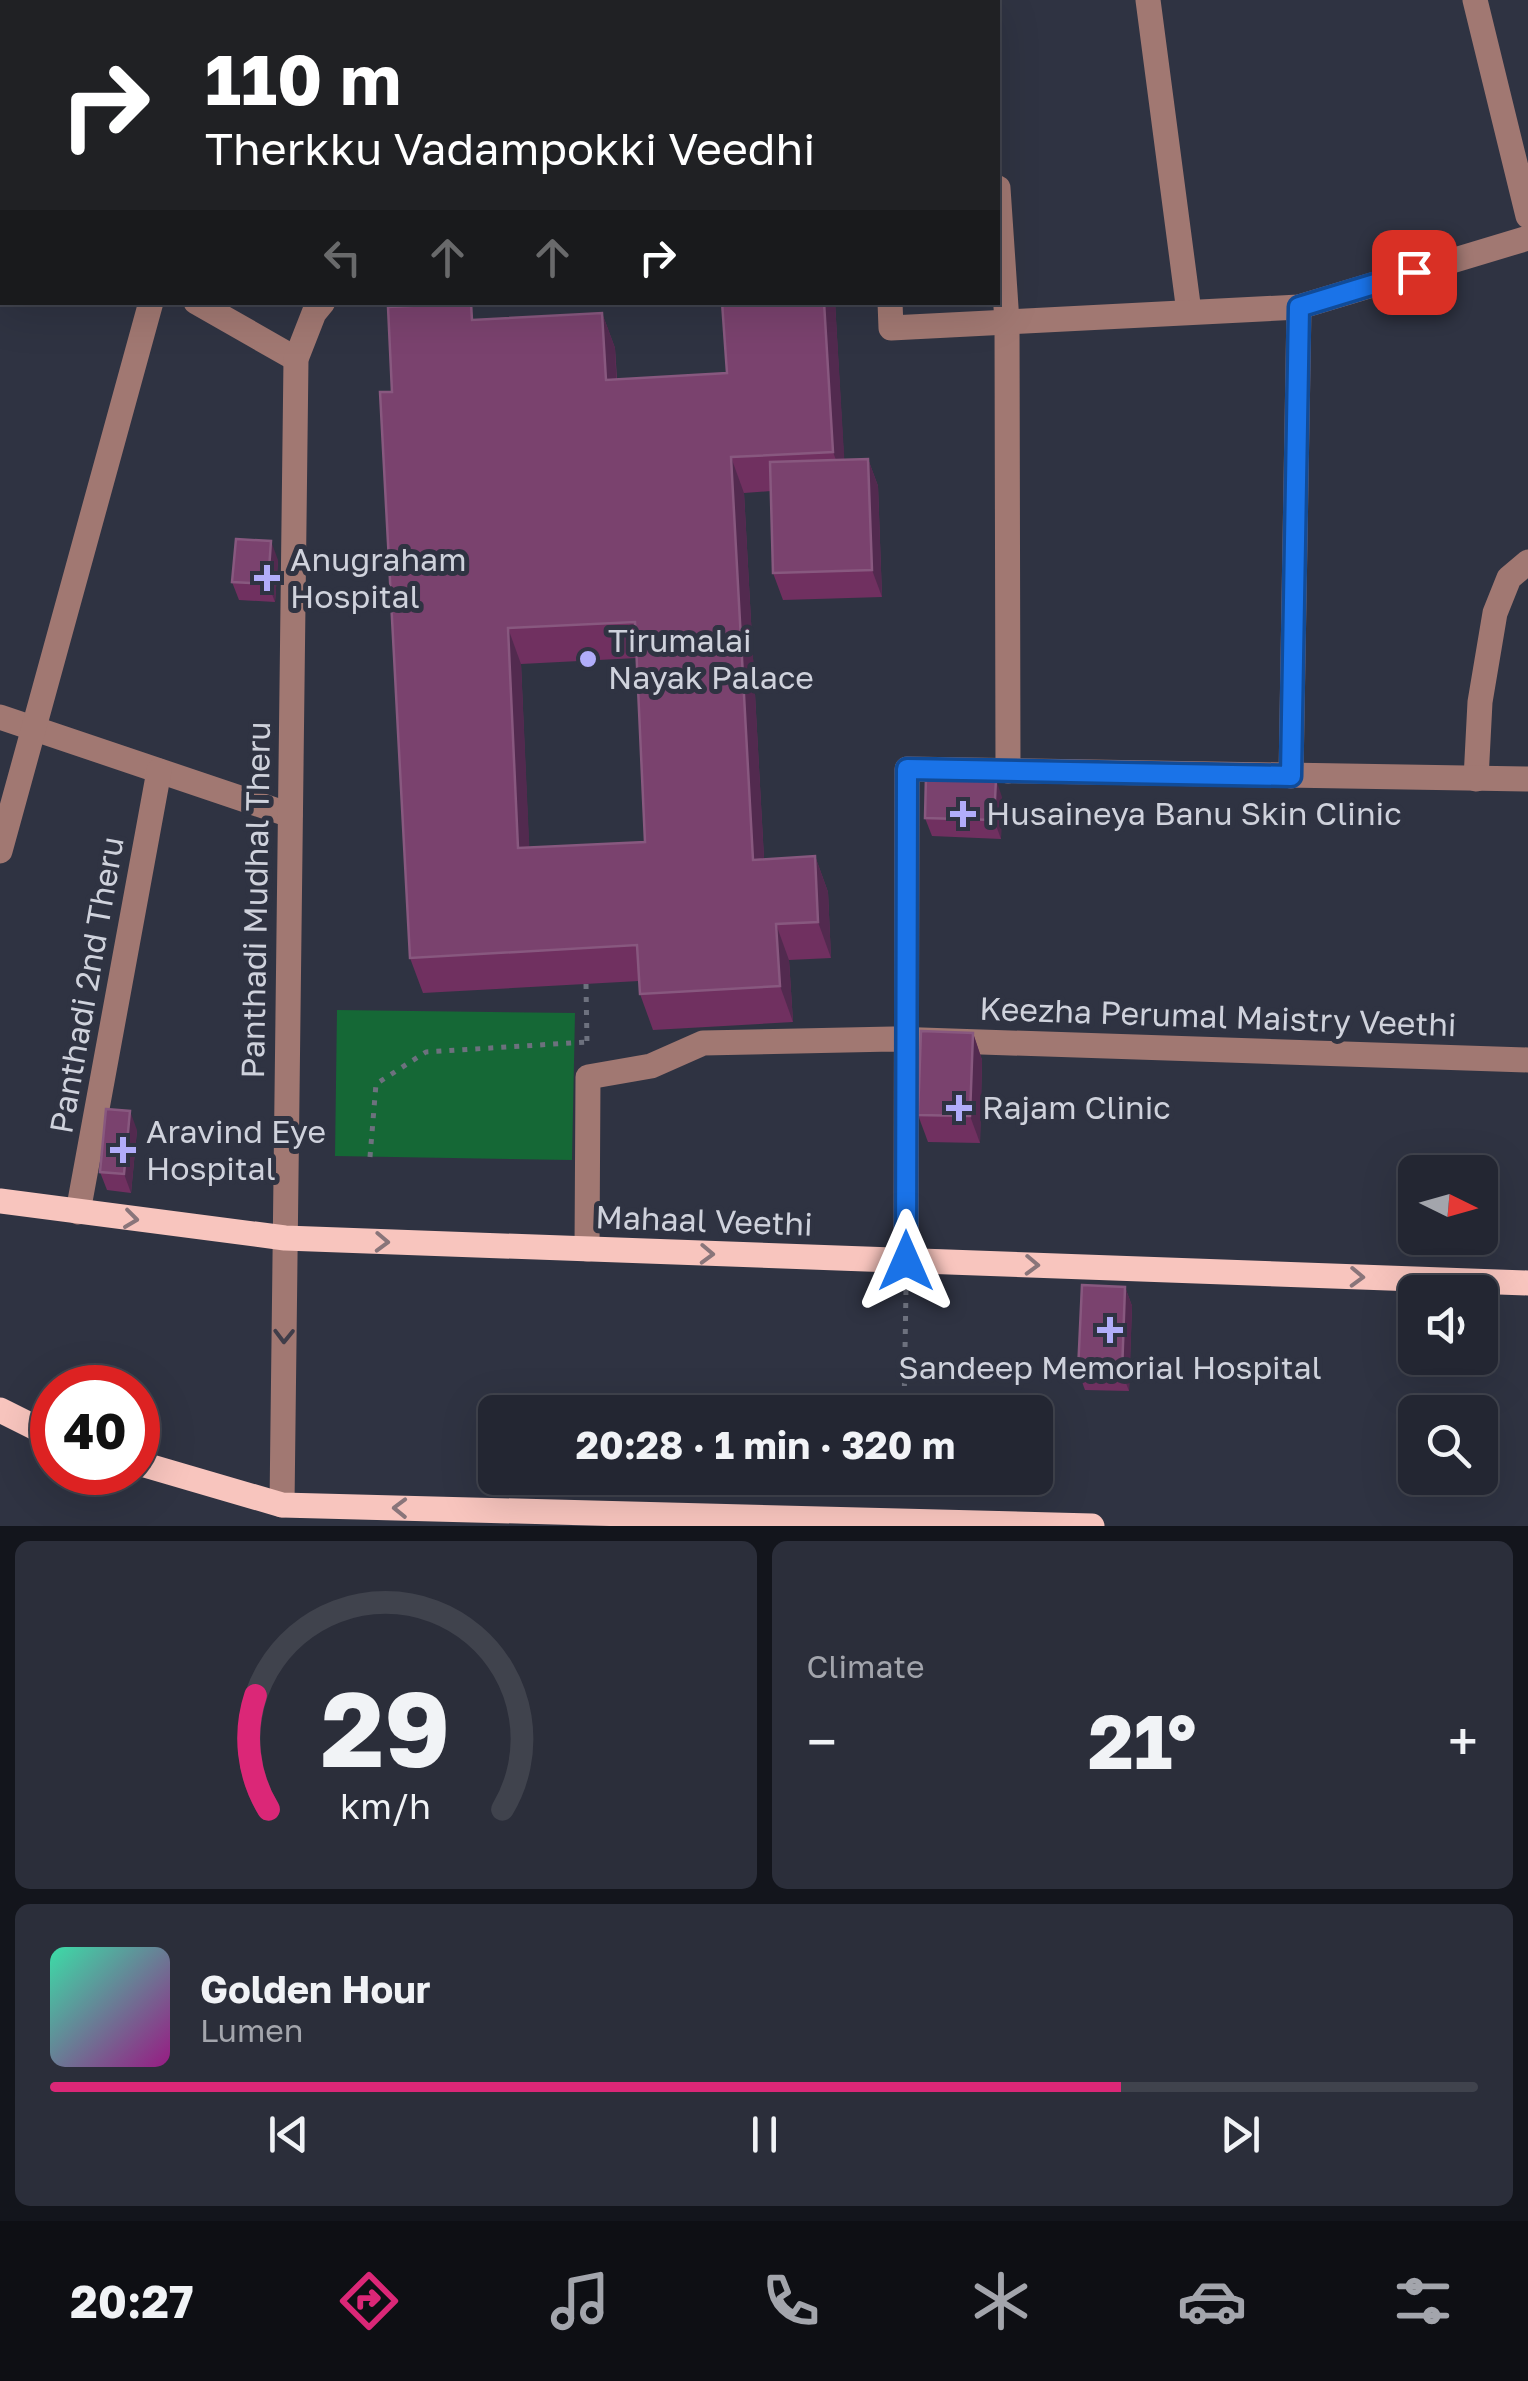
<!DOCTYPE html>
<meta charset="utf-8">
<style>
:root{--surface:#232632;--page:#2b2e3a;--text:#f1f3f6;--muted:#a3a5ac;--line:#40434d;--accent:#db2777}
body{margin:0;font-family:"Golos Text",sans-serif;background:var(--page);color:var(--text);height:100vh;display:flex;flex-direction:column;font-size:38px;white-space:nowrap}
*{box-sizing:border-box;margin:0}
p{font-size:32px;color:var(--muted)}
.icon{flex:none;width:55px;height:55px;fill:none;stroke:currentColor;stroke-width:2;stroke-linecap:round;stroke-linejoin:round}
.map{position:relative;height:1526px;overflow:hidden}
.side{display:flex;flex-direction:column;gap:15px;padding:15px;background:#13151c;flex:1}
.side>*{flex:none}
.guide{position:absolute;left:0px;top:0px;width:1000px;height:305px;box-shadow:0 10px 40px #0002,0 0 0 2px var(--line);background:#202124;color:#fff;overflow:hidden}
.needle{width:65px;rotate:95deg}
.controls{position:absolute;left:1398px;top:1155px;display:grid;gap:20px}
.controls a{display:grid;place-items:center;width:100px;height:100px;border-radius:15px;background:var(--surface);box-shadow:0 10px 40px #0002,0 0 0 2px var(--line);font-size:50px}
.speed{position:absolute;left:30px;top:1365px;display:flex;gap:20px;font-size:50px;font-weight:700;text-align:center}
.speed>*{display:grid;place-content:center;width:130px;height:130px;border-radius:50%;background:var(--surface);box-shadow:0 10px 40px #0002,0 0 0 2px var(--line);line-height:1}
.speed .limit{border:15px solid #d22;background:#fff;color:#111}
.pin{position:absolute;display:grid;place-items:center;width:85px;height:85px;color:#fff;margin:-42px;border-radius:20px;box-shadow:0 5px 15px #0006}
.me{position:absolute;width:110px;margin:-55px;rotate:0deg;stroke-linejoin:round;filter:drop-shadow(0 0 8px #0008)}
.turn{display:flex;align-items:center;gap:35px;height:210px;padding:0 40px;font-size:45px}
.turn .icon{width:130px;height:130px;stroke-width:2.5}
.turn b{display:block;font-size:70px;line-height:85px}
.lanes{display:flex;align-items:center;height:95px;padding:0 40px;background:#0003;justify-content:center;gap:50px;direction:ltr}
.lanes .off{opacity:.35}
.big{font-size:75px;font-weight:700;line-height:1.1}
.side .card{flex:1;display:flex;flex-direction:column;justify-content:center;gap:15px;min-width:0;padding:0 35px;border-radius:15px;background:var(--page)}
.side .dial{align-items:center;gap:0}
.dial svg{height:260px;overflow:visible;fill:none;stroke:var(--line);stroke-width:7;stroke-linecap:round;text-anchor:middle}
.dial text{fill:var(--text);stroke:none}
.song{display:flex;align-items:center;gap:30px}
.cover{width:120px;height:120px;border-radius:15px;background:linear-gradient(135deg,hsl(160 70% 55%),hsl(310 70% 35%))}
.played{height:10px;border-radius:5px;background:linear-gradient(90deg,var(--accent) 75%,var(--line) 75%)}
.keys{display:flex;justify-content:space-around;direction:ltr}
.heat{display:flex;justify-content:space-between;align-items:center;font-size:55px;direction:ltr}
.side .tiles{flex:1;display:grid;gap:15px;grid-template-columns:1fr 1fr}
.card:last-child{grid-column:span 2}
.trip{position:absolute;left:478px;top:1395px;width:575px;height:100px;border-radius:15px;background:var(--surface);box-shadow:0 10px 40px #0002,0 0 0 2px var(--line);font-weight:700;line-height:100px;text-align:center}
.tabs{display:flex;height:160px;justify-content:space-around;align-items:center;background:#0e0f14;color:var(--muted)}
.tabs .icon{width:70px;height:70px}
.tabs .current{color:var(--accent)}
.tabs b{font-size:45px;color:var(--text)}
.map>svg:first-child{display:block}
.green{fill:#156836}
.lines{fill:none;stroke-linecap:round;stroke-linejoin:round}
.path{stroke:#6d717e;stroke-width:5;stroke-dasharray:5 8;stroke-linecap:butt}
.minor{stroke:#a17872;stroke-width:25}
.major{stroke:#f8c5be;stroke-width:25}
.wall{fill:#703060;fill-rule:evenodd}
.shaded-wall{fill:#522a4f}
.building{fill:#7a426e;stroke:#88587f;stroke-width:2.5;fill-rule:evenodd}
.oneway{stroke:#89757a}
.oneway2{stroke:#403d49}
.route-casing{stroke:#114b97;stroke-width:25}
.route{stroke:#1a73e8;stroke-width:18}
.poi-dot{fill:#b1adfa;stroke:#2f3342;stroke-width:4}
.labels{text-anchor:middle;stroke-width:10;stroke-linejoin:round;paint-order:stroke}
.poi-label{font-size:32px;fill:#cfd2dc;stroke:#2f3342;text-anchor:start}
.street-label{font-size:32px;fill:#cfd2dc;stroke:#2f3342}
</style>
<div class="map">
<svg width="1528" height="1526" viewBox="0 0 1528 1526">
<rect width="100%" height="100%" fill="#2f3342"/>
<polygon class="green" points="337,1010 575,1013 572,1160 335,1156"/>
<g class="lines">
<g class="path">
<polyline points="586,984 587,1044"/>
<polyline points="370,1157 376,1084 426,1052 587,1042"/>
<polyline points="904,1412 906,1289"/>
<polyline points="902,1494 903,1478"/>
</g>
<g class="minor">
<polyline points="366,0 366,2"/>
<polyline points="984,0 984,2"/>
<polyline points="1148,0 1189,312"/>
<polyline points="1475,0 1528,216"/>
<polyline points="113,2 113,0"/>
<polyline points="537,2 537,0"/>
<polyline points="770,2 770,0"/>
<polyline points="998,188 1007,322 1008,771"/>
<polyline points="0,190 2,192"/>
<polyline points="196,302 296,359"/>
<polyline points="890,302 891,328 1299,307 1528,238"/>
<polyline points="0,717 290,815"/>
<polyline points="1291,776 1299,307"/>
<polyline points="1476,779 1480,702 1495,613 1509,578 1528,562"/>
<polyline points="0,851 151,302"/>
<polyline points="78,1212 159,771"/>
<polyline points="587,1249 588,1077 651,1066 703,1043 893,1039 1528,1060"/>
<polyline points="906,1261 907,769 1528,779"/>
<polyline points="282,1505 296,359 314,313 323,302"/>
</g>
<g class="major">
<polyline points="0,1201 285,1238 1528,1283"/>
<polyline points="0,1410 52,1436"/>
<polyline points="138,1463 282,1505 1092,1526"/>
</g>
</g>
<g class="wall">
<path d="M 722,302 L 835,302 L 844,460 L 868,459 L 878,486 L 882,597 L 783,600 L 773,573 L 771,491 L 744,493 L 764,859 L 815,856 L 828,892 L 831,958 L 789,960 L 793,1022 L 653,1030 L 640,994 L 639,981 L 423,993 L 410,958 L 392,392 L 477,320 L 602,313 L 615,348 L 617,379 L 727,373 ZM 637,658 L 645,842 L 529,847 L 521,664 Z"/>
<polygon points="278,560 275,602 239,600 232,582"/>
<polygon points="1002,797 1001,839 932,836 925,818"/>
<polygon points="973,1033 982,1060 980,1143 928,1142 918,1115"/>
<polygon points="137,1130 131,1193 107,1190 100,1172"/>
<polygon points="1125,1287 1132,1306 1129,1391 1085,1390 1078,1371"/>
</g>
<g class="shaded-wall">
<polygon points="824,302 835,302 846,487 833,452"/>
<polygon points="602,313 615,348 618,415 606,380"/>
<polygon points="731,457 744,493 766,895 753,860"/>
<polygon points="868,459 878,486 882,597 872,570"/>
<polygon points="271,541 278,560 275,602 268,584"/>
<polygon points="508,628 521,664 531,883 518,848"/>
<polygon points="996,779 1002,797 1001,839 994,820"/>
<polygon points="815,856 828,892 831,958 818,922"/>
<polygon points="776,924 789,960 793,1022 780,986"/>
<polygon points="973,1033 982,1060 980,1143 970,1116"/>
<polygon points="130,1111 137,1130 131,1193 124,1174"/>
<polygon points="1125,1287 1132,1306 1129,1391 1122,1373"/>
</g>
<g class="building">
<path d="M 722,302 L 824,302 L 833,452 L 731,457 L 753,860 L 815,856 L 818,922 L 776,924 L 780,986 L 640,994 L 637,945 L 410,958 L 380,392 L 392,392 L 388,307 L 471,303 L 472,320 L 602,313 L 606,380 L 727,373 ZM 635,622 L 645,842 L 518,848 L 508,628 Z"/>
<polygon points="868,459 872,570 773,573 770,462"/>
<polygon points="236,539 271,541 268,584 232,582"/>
<polygon points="926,776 996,779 994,820 925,818"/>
<polygon points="921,1031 973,1033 970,1116 918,1115"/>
<polygon points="106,1109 130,1111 124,1174 100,1172"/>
<polygon points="1082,1285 1125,1287 1122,1373 1078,1371"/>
</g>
<defs><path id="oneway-chevron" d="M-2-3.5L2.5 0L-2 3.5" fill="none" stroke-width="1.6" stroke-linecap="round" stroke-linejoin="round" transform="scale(2.5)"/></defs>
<g class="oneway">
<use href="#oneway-chevron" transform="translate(131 1219) rotate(7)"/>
<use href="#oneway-chevron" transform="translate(382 1242) rotate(2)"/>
<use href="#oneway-chevron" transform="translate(707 1254) rotate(2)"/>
<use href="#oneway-chevron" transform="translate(1032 1265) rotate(2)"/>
<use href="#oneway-chevron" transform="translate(1357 1277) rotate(2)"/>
<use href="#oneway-chevron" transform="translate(400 1508) rotate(-179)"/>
</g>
<use class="oneway2" href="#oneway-chevron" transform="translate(284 1336) rotate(91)"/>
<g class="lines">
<g class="route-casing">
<polyline id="route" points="906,1261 907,769 1291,776 1299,307 1414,272"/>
</g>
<use href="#route" class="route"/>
</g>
<g class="poi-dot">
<path d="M262 563h10v10h10v10h-10v10h-10v-10h-10v-10h10z"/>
<circle cx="588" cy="659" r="10"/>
<path d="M958 799h10v10h10v10h-10v10h-10v-10h-10v-10h10z"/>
<path d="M954 1093h10v10h10v10h-10v10h-10v-10h-10v-10h10z"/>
<path d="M118 1135h10v10h10v10h-10v10h-10v-10h-10v-10h10z"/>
<path d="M1105 1315h10v10h10v10h-10v10h-10v-10h-10v-10h10z"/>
</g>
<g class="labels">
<g class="poi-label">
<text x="290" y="571">Anugraham<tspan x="290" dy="37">Hospital</tspan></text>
<text x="608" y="652">Tirumalai<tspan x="608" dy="37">Nayak Palace</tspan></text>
<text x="986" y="825">Husaineya Banu Skin Clinic</text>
<text x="982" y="1119">Rajam Clinic</text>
<text x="146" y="1143">Aravind Eye<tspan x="146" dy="37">Hospital</tspan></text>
<text x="1110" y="1379" text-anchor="middle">Sandeep Memorial Hospital</text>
</g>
<g class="street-label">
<text transform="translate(256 900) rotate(-89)" y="11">Panthadi Mudhal Theru</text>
<text transform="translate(87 985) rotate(-80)" y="11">Panthadi 2nd Theru</text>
<text transform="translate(1218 1017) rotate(2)" y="11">Keezha Perumal Maistry Veethi</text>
<text transform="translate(704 1221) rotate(2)" y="11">Mahaal Veethi</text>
</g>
</g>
</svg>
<div class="controls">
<a><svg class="needle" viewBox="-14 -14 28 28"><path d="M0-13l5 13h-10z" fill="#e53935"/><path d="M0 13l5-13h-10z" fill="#a3a5ac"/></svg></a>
<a><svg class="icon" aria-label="sound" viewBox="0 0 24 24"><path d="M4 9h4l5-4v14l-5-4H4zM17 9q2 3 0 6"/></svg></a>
<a><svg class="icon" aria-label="search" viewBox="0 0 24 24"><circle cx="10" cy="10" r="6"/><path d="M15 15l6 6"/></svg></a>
</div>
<div class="speed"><div class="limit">40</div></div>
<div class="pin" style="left:1414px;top:272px;background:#d93025"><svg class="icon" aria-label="arrive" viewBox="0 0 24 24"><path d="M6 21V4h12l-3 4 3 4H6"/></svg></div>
<svg class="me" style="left:906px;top:1261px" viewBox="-20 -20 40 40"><path d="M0-17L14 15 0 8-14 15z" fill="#1a73e8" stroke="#fff" stroke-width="4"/></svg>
<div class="trip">20:28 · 1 min · 320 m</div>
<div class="guide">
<div class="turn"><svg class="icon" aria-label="right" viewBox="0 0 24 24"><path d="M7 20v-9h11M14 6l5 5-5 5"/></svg><div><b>110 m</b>Therkku Vadampokki Veedhi</div></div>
<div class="lanes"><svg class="icon off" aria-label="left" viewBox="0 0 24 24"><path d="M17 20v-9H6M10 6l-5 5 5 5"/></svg><svg class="icon off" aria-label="ahead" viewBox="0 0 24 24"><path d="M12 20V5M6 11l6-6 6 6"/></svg><svg class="icon off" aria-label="ahead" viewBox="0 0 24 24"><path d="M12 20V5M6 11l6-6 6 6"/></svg><svg class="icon" aria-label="right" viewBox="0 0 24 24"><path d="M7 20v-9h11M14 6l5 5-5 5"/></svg></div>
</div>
</div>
<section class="side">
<div class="tiles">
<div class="card dial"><svg viewBox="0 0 100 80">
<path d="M14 69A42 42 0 1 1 86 69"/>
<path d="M14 69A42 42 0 0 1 10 34" stroke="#db2777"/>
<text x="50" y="56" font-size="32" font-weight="700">29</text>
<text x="50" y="72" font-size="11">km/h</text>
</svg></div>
<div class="card"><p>Climate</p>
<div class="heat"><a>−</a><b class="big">21°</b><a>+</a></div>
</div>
<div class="card">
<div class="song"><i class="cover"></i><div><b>Golden Hour</b><p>Lumen</p></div></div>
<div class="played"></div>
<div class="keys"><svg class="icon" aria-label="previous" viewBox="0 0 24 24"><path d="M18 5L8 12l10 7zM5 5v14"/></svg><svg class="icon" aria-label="pause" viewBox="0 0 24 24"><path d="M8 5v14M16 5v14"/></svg><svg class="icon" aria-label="next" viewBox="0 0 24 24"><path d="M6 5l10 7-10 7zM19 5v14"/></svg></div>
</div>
</div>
</section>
<nav class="tabs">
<b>20:27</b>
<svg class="icon current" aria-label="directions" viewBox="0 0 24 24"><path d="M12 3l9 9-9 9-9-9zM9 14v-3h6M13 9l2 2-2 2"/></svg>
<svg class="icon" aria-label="music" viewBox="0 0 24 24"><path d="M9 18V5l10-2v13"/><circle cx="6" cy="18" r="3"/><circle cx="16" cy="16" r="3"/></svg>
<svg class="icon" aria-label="phone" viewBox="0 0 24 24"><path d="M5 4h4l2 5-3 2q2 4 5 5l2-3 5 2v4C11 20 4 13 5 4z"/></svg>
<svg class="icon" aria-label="climate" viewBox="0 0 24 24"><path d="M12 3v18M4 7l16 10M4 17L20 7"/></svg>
<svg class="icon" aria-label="car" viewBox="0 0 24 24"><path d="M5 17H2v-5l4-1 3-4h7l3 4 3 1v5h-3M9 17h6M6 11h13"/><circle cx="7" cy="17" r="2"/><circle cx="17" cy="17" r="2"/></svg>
<svg class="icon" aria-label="filters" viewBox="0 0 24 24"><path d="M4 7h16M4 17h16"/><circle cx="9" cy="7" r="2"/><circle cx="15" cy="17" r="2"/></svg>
</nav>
